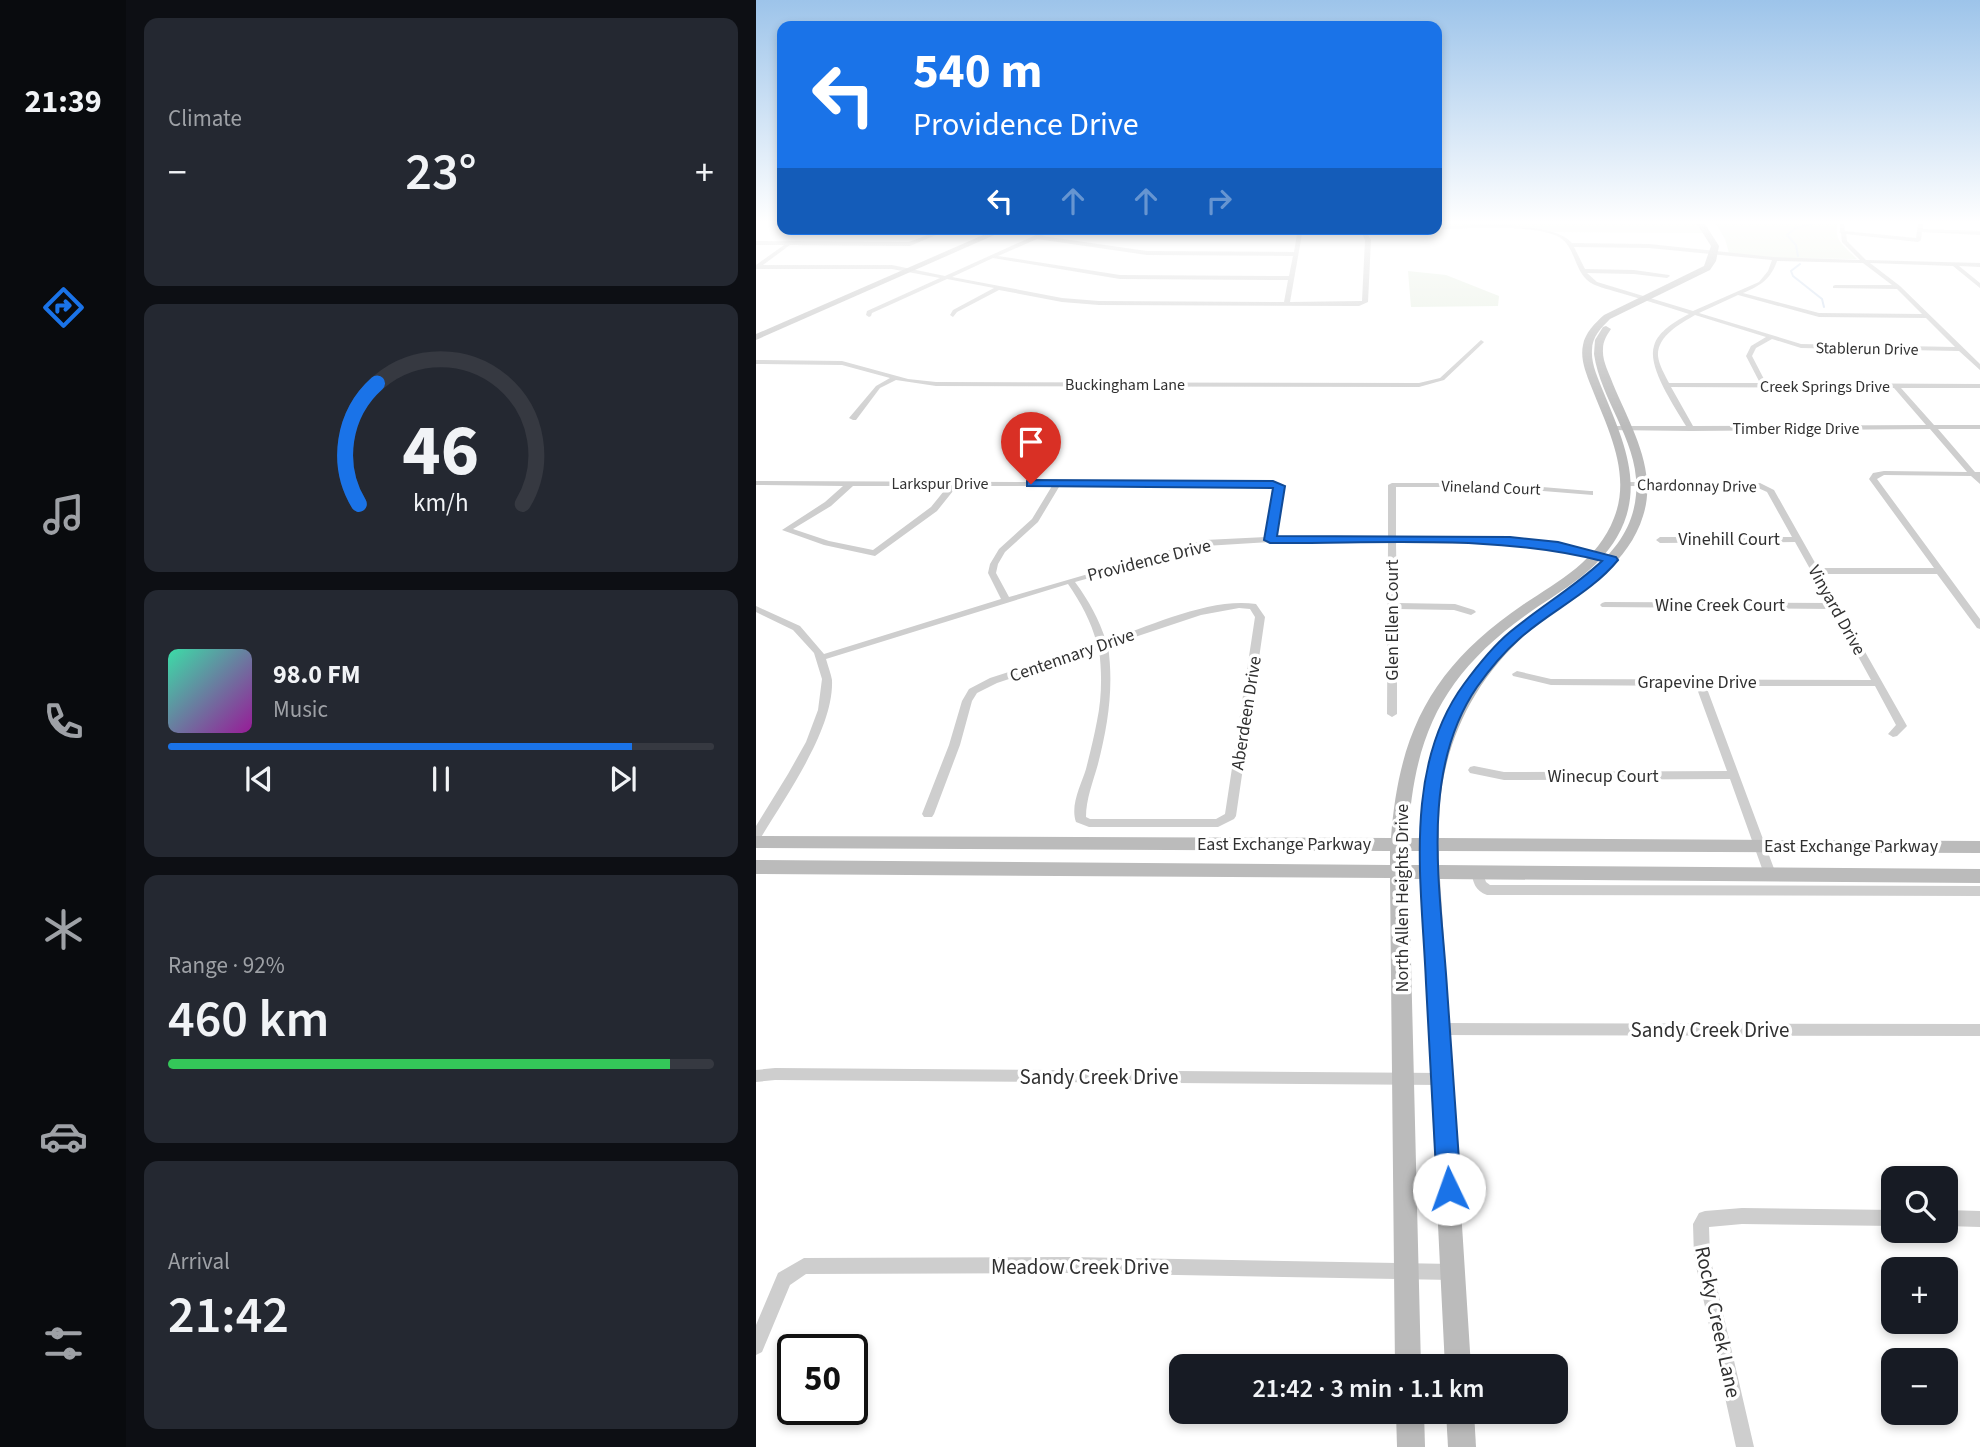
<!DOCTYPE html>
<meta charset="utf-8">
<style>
:root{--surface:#171b24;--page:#242831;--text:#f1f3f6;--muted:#9ea1a6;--line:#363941;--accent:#1a73e8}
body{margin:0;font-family:"Source Sans 3",sans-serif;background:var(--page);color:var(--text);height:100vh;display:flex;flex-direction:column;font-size:26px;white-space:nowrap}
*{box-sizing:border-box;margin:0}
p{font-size:23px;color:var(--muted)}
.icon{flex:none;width:38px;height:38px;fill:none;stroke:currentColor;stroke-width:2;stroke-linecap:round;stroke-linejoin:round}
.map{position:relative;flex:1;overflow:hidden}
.panel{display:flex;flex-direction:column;gap:18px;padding:18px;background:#0d0f14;width:630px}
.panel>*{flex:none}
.guide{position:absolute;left:21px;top:21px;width:665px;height:214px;border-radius:14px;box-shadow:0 4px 10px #0003;background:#1a73e8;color:#fff;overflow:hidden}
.controls{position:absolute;left:1125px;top:1166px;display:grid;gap:14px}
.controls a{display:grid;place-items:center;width:77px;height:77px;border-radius:14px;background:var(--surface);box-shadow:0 4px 10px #0003;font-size:35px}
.speed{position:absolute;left:21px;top:1334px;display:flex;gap:14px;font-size:35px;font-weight:700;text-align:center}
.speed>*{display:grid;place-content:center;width:91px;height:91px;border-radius:50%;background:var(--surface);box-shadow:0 4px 10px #0003;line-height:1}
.speed .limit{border:4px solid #111;border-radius:10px;background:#fff;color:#111}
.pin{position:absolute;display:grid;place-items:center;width:60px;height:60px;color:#fff;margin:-72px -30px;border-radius:50% 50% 50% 0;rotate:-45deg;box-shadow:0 0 7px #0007}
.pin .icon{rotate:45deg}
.me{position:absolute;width:77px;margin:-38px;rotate:357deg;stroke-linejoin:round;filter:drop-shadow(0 0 5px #0008)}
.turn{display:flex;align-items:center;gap:24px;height:147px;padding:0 21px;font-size:32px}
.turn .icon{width:91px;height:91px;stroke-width:2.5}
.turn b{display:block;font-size:49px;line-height:60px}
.lanes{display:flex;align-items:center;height:66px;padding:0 21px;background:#0003;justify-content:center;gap:35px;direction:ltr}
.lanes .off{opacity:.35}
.big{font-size:52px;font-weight:600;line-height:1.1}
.panel .tile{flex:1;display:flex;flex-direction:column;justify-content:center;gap:10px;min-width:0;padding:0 24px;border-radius:14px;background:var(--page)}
.panel .dial{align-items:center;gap:0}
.dial svg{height:182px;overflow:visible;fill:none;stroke:var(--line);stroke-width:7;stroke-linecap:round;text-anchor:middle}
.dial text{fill:var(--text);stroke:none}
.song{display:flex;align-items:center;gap:21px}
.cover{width:84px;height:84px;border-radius:10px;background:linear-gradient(135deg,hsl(160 70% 55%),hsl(300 70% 35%))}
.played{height:7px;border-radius:4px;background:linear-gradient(90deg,var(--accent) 85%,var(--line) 85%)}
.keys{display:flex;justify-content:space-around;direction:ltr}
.heat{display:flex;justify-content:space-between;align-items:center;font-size:38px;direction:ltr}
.charge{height:10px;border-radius:5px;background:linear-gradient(90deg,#34c759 92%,var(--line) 0)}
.trip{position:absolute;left:413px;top:1354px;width:399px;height:70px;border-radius:14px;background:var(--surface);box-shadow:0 4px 10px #0003;font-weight:600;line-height:70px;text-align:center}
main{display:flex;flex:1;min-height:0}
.dock{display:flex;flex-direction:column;width:126px;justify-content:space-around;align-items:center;background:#090b0e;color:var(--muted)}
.dock .icon{width:49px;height:49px}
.dock .current{color:var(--accent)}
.dock b{font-size:32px;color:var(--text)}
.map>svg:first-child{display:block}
.green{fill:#e5eee0}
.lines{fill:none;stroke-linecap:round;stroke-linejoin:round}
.stream{stroke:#cddbed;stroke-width:2}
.street{fill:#cecece;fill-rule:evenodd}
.secondary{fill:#bbb;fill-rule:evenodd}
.route{fill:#1a73e8;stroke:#114b97;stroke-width:2}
.labels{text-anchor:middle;stroke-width:7;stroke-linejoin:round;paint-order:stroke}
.far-street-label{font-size:16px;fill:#313131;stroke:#fff}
.street-label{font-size:18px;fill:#313131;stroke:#fff}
.near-street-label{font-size:21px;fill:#313131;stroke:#fff}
</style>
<main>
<nav class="dock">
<b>21:39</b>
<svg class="icon current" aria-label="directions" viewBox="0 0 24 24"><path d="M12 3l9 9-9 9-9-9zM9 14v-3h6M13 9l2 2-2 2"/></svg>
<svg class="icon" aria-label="music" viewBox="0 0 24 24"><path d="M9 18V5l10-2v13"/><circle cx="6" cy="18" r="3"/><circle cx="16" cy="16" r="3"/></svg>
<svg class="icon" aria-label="phone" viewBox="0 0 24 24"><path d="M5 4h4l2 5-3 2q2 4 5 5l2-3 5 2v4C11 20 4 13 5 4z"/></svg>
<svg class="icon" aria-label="climate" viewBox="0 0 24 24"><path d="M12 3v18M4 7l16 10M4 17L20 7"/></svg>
<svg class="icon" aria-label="car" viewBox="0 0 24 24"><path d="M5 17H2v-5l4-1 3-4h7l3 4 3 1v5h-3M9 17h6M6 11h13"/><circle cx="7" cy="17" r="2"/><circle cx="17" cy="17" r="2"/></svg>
<svg class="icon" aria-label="filters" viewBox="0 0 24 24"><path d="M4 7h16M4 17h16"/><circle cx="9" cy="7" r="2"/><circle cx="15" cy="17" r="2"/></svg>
</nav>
<section class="panel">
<div class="tile"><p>Climate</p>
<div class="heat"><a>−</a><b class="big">23°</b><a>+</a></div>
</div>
<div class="tile dial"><svg viewBox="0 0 100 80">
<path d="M14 69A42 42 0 1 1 86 69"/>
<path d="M14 69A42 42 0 0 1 22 16" stroke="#1a73e8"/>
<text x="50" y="56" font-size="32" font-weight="700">46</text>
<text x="50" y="72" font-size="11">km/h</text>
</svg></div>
<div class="tile">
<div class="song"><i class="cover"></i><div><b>98.0 FM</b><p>Music</p></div></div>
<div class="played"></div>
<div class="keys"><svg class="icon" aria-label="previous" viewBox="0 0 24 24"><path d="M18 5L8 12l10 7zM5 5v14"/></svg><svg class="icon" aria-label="pause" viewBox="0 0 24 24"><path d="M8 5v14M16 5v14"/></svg><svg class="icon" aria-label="next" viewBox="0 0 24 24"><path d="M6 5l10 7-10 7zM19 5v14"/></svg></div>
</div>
<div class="tile"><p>Range · 92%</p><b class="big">460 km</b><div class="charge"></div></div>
<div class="tile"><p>Arrival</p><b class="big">21:42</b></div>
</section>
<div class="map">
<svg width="1224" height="1447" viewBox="0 0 1224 1447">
<rect width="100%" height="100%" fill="#fff"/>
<g class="green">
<polygon points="681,224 941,224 948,233 800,232 773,227 681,227"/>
<path d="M 960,224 L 1082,224 C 1076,240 1091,249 1101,259 L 1018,258 L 973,253 L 969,239 Z"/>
<polygon points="652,271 690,275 743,296 742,306 655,307"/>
</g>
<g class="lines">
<g class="stream">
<polyline points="1042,256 1040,245 1031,235 1040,228 1055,224"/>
<polyline points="1044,264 1035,271 1037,276 1066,299 1068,307"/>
</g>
<g class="street">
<path d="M 1084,224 L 1088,224 L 1089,231 L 1160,238 L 1162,224 L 1167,224 L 1167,229 L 1224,231 L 1224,235 L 1166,232 L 1165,240 L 1162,242 L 1090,234 L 1091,241 L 1110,260 L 1224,263 L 1224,267 L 1203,266 L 1224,283 L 1224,288 L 1197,266 L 1114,263 L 1144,286 L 1224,364 L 1224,370 L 1203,351 L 1045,348 L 1016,339 L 1000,348 L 996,356 L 1010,383 L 1224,384 L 1224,388 L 1145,388 L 1178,425 L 1224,425 L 1224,429 L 1182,429 L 1219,472 L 1224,472 L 1224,484 L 1215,476 L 1128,475 L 1121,479 L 1224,619 L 1224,629 L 1221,628 L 1181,574 L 1065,574 L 1151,726 L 1141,736 L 1137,737 L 1132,734 L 1140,725 L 1119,686 L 950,686 L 1020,874 L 1018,877 L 1014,879 L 1010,877 L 1008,874 L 974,779 L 748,780 L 714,773 L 712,770 L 714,767 L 718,766 L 748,772 L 971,771 L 940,686 L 795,685 L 757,676 L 756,674 L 761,671 L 795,679 L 1115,680 L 1076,609 L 846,607 L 844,605 L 846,603 L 849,602 L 1073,603 L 1039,542 L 904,543 L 900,540 L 904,537 L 1036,537 L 1011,492 L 1000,487 L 872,486 L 869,486 L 869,482 L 1004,483 L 1018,490 L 1062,568 L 1178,568 L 1113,479 L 1117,473 L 1128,471 L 1211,472 L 1174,429 L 935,431 L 853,430 L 853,426 L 930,426 C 919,407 891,367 898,346 C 902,331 920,321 933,314 C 909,306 885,299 861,292 C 852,289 839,287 831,280 C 817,267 819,243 799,235 C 770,224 713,229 681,229 L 681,227 C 712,226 796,219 816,243 L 893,244 L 1017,257 L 1104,260 L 1086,242 L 1085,233 L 1083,232 L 1084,231 ZM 818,247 L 893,248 L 1016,260 L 1012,271 L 1003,282 L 937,311 L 841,282 L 831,273 L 878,274 L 911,278 L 914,276 L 913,275 L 878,270 L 829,269 ZM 1021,261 L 1107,263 L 1136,285 L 1079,285 L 1077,286 L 1077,288 L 1141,289 L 1166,314 L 1063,313 L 987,293 C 1004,286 1015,279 1021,261 ZM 982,295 L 1063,317 L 1170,318 L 1199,347 L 1045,344 L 943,313 ZM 939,315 L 1010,337 L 995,346 L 990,356 L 1004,383 L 913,383 C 909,375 903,365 902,356 C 901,336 924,324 939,315 ZM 915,387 L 1138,388 L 1170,425 L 937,426 Z"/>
<path d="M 187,229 L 194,229 L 154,246 L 34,245 L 7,265 L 136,265 L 189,276 L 293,229 L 300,229 L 286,236 L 391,251 L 538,252 L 541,234 L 428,233 L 397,229 L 583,231 L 651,229 L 611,233 L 615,240 L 612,302 L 603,306 L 343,305 L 306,302 L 243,290 L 201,312 L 197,317 L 194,315 L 197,310 L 238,288 L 191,279 L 116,313 L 115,316 L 113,317 L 110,315 L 111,311 L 184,278 L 136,269 L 0,269 L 0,265 L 28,245 L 0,245 L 0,241 L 153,242 ZM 606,233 L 609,240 L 606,301 L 534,302 L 546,234 ZM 281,239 L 391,255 L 537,256 L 533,276 L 364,275 L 242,256 ZM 237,258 L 364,279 L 532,280 L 528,302 L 343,301 L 306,298 L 196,277 Z"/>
<polygon points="725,340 728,342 727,343 688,380 663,387 180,386 140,380 124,388 100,420 97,420 93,418 120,386 134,378 86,365 0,364 0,360 86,361 152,379 180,382 663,383 684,378"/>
<path d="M 0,481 L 517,483 L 527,489 L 519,537 L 632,537 L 632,485 L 636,483 L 738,483 L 834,491 L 837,491 L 837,495 L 738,487 L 640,487 L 640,538 L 754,538 L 802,543 L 858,558 L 859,560 L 855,563 L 802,549 L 754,544 L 640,543 L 641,603 L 699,604 L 718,610 L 720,612 L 715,615 L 698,610 L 641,609 L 641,714 L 636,717 L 631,714 L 632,543 L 514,542 L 449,546 L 319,582 C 333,601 343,619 350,641 C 393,626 455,597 500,604 L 509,617 L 480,816 L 478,819 L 462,827 L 333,827 L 320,822 C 314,805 325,785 330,769 C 334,753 338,737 341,721 C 346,697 346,673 343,649 L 241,683 L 221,693 L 216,701 L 204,745 L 178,814 L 176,817 L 168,817 L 166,814 L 193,745 L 206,701 L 213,689 L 234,678 L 341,644 C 335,621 325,603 312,584 L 70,659 C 72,666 75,674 76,680 C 78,730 29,797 4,839 L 0,840 L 0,826 L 32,774 L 50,742 L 62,710 L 66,679 L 58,653 L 37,630 L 0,612 L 0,606 L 44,626 L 68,654 L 245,599 L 232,573 L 234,564 L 243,549 L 276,519 L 296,486 L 201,486 L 181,511 L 119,556 L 68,545 L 26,530 L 69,502 L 87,486 L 0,485 ZM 97,486 L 192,486 L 175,507 L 117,550 L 73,541 L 37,529 L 75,506 ZM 303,487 L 515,487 L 519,490 L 510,537 L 449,540 L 253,597 L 240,573 L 242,564 L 249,552 L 282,522 ZM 483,608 L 494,609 L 499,617 L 469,814 L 460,819 L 334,819 L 330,817 C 330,799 337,782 342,764 C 352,725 358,687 352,646 L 445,615 Z"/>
<path d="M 721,866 L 725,868 L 730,882 L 734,885 L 1224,886 L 1224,896 L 731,895 C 719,891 717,882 715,871 L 717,868 Z"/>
<polygon points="684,1023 1224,1024 1224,1036 684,1035 679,1033 677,1029 679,1025"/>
<polygon points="19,1068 686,1073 691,1074 693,1079 691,1084 686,1085 19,1080 0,1082 0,1070"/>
<polygon points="986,1208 1138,1210 1138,1226 986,1224 953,1227 954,1257 998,1447 980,1447 938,1257 937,1224 943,1213 949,1211"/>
<polygon points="1190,1210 1224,1211 1224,1227 1190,1226"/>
<polygon points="314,1257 697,1264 703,1266 705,1272 703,1278 697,1280 314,1273 50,1274 34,1285 6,1352 0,1355 0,1325 22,1273 48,1258"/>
</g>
<g class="secondary">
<path d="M 941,224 L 949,224 L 963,246 L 960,261 L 954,270 L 854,319 C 845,328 836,337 836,350 C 835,364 842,378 847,391 C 867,440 890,487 861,537 C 841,571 808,589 777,610 C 688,672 658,732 652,838 L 665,838 C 664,757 698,681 759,628 C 804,589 874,562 880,495 C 885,444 845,402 838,354 L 839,340 L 847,327 L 850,326 L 855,329 C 851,335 847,341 847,349 C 846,361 853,373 857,384 C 874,425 902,470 887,516 C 873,562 831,588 794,615 C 720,668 680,747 683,838 L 1224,841 L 1224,853 L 683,851 L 683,865 L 1224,869 L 1224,883 L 684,879 L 715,1367 L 689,1367 L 665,879 L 653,879 L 665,1367 L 639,1367 L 634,878 L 0,874 L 0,860 L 634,865 L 634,851 L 0,848 L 0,836 L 635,838 C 643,730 677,666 768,604 C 803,581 842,560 858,518 C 876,473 851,427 835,386 C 830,373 824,359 827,345 C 829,333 839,323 848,315 L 948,266 L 955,246 ZM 652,851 L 665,851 L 665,865 L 652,865 Z"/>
<polygon points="241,229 252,229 0,340 0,334"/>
<polygon points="640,1412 668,1412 669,1447 641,1447"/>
<polygon points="690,1412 718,1412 720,1447 692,1447"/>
</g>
</g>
<linearGradient id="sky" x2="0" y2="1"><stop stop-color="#9dc4ea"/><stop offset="0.52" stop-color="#fff"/><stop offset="1" stop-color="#fff" stop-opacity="0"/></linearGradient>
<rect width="1224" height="427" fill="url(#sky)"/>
<path class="route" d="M 275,480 L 517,481 L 529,486 L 521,536 L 754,537 L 802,542 L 860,557 L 862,560 C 835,593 794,611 763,639 C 747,653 733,670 721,687 C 662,773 685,891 691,988 C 696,1055 700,1122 705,1189 L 701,1197 L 693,1201 L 684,1197 L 681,1189 C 677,1120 674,1051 670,983 C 666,885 646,768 708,684 C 722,665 736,647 754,632 C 784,607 817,588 846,561 C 741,534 623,544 514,543 L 508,540 L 517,488 L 271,486 L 271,481 Z"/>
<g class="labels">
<g class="far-street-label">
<text transform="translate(1111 348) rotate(1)" y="6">Stablerun Drive</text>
<text x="369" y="390">Buckingham Lane</text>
<text x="1069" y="392">Creek Springs Drive</text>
<text x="1040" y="434">Timber Ridge Drive</text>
<text x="184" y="489">Larkspur Drive</text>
<text transform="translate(941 485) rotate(1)" y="6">Chardonnay Drive</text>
<text transform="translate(735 487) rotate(2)" y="6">Vineland Court</text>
</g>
<g class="street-label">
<text x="973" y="545">Vinehill Court</text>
<text transform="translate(393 560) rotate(-14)" y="6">Providence Drive</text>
<text x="964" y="611">Wine Creek Court</text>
<text transform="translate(1081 610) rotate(61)" y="6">Vinyard Drive</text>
<text transform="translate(636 620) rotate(-90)" y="6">Glen Ellen Court</text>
<text transform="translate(316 655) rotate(-19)" y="6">Centennary Drive</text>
<text x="941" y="688">Grapevine Drive</text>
<text transform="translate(490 713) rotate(-81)" y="6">Aberdeen Drive</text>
<text x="847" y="782">Winecup Court</text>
<text x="528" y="850">East Exchange Parkway</text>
<text x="1095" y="852">East Exchange Parkway</text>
<text transform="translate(646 898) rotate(-90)" y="6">North Allen Heights Drive</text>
</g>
<g class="near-street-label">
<text x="954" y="1037">Sandy Creek Drive</text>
<text x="343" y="1084">Sandy Creek Drive</text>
<text x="324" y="1274">Meadow Creek Drive</text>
<text transform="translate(962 1322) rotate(78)" y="7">Rocky Creek Lane</text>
</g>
</g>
</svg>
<div class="controls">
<a><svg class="icon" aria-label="search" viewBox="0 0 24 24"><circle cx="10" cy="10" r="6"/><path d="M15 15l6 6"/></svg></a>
<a>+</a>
<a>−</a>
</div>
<div class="speed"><div class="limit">50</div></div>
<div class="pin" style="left:275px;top:484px;background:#d93025"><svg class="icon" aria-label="arrive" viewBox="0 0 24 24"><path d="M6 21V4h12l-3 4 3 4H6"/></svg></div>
<svg class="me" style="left:693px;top:1189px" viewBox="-20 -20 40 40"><circle r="19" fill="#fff"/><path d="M0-13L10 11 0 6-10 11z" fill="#1a73e8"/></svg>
<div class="trip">21:42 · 3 min · 1.1 km</div>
<div class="guide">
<div class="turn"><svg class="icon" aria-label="left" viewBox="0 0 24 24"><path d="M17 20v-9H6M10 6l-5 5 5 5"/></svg><div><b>540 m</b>Providence Drive</div></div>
<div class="lanes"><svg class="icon" aria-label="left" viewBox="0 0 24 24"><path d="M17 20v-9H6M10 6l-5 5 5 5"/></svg><svg class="icon off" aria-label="ahead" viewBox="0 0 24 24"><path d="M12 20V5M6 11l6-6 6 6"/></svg><svg class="icon off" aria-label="ahead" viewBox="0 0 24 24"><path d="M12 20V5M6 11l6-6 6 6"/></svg><svg class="icon off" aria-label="right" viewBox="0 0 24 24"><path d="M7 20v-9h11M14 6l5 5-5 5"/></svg></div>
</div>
</div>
</main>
